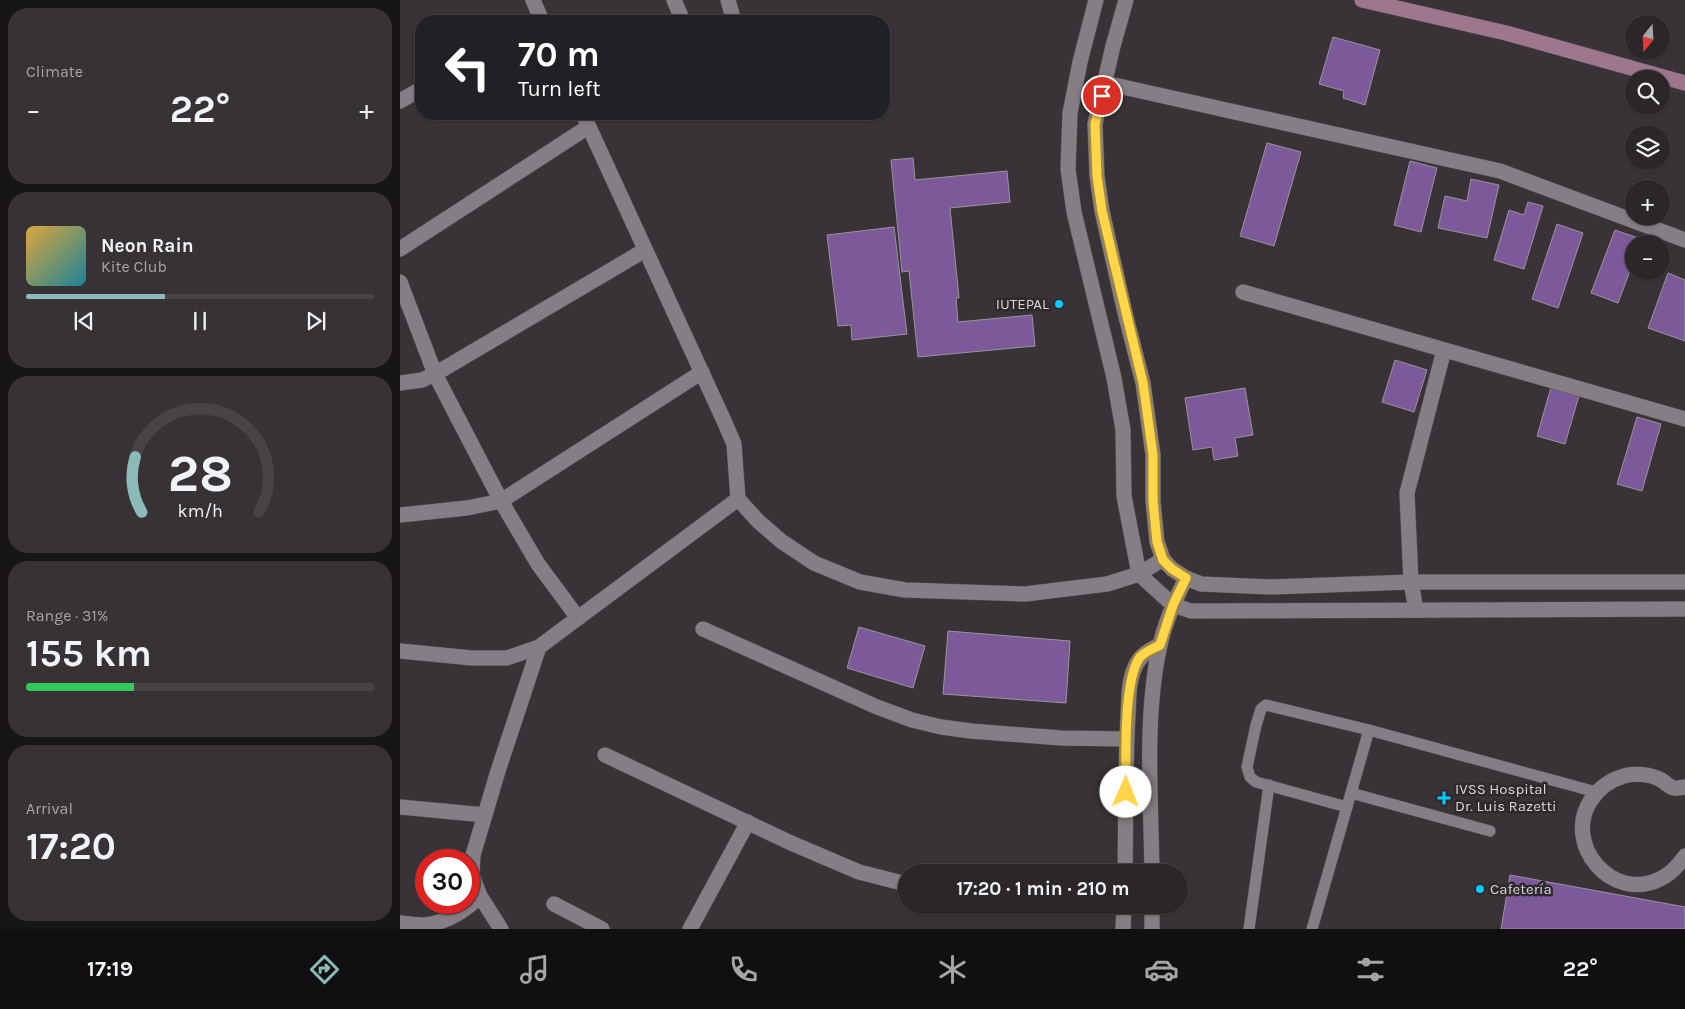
<!DOCTYPE html>
<meta charset="utf-8">
<style>
:root{--surface:#2b262a;--page:#373236;--text:#f1f3f6;--muted:#a6a5a8;--line:#474347;--accent:#8bbbb9}
body{margin:0;font-family:Karla,sans-serif;background:var(--page);color:var(--text);height:100vh;display:flex;flex-direction:column;font-size:19px;white-space:nowrap}
*{box-sizing:border-box;margin:0}
p{font-size:16px;color:var(--muted)}
.icon{flex:none;width:28px;height:28px;fill:none;stroke:currentColor;stroke-width:2;stroke-linecap:round;stroke-linejoin:round}
.map{position:relative;flex:1;overflow:hidden}
.panel{display:flex;flex-direction:column;gap:8px;padding:8px;background:#181517;width:400px}
.panel>*{flex:none}
.hud{position:absolute;left:15px;top:15px;width:475px;height:105px;border-radius:20px;box-shadow:0 1px 4px #0004,0 0 0 1px var(--line);background:#202124;color:#fff;overflow:hidden}
.needle{width:32px;rotate:198deg}
.tools{position:absolute;left:1225px;top:15px;display:grid;gap:10px}
.tools a{display:grid;place-items:center;width:45px;height:45px;border-radius:50%;background:var(--surface);box-shadow:0 1px 4px #0004,0 0 0 1px var(--line);font-size:25px}
.speed{position:absolute;left:15px;top:849px;display:flex;gap:10px;font-size:25px;font-weight:700;text-align:center}
.speed>*{display:grid;place-content:center;width:65px;height:65px;border-radius:50%;background:var(--surface);box-shadow:0 1px 4px #0004,0 0 0 1px var(--line);line-height:1}
.speed .limit{border:8px solid #d22;background:#fff;color:#111}
.pin{position:absolute;display:grid;place-items:center;width:42px;height:42px;color:#fff;margin:-21px;border:2px solid #fff;border-radius:50%;box-shadow:0 1px 5px #0007}
.me{position:absolute;width:55px;margin:-28px;rotate:1deg;stroke-linejoin:round;filter:drop-shadow(0 0 4px #0008)}
.turn{display:flex;align-items:center;gap:18px;height:105px;padding:0 20px;font-size:22px}
.turn .icon{width:65px;height:65px;stroke-width:2.5}
.turn b{display:block;font-size:35px;line-height:42px}
.big{font-size:38px;font-weight:700;line-height:1.1}
.panel .widget{flex:1;display:flex;flex-direction:column;justify-content:center;gap:8px;min-width:0;padding:0 18px;border-radius:20px;background:var(--page)}
.panel .dial{align-items:center;gap:0}
.dial svg{height:130px;overflow:visible;fill:none;stroke:var(--line);stroke-width:7;stroke-linecap:round;text-anchor:middle}
.dial text{fill:var(--text);stroke:none}
.song{display:flex;align-items:center;gap:15px}
.cover{width:60px;height:60px;border-radius:8px;background:linear-gradient(135deg,hsl(40 70% 55%),hsl(190 70% 35%))}
.played{height:5px;border-radius:2px;background:linear-gradient(90deg,var(--accent) 40%,var(--line) 40%)}
.keys{display:flex;justify-content:space-around;direction:ltr}
.heat{display:flex;justify-content:space-between;align-items:center;font-size:28px;direction:ltr}
.charge{height:8px;border-radius:4px;background:linear-gradient(90deg,#34c759 31%,var(--line) 0)}
.trip{position:absolute;left:498px;top:864px;width:290px;height:50px;border-radius:25px;background:var(--surface);box-shadow:0 1px 4px #0004,0 0 0 1px var(--line);font-weight:700;line-height:50px;text-align:center}
.dock{display:flex;height:80px;justify-content:space-around;align-items:center;background:#110f11;color:var(--muted)}
.dock .icon{width:35px;height:35px}
.dock .selected{color:var(--accent)}
.dock b{font-size:22px;color:var(--text)}
main{display:flex;flex:1;min-height:0}
.map>svg:first-child{display:block}
.building{fill:#7c5999;stroke:#99959d}
.lines{fill:none;stroke-linecap:round;stroke-linejoin:round}
.lane-casing{stroke:#544f53;stroke-width:12}
.street-casing{stroke:#544f53;stroke-width:16}
.secondary-casing{stroke:#544f53;stroke-width:16}
.lane{stroke:#857e84;stroke-width:11}
.street{stroke:#857e84;stroke-width:15}
.secondary{stroke:#9e778c;stroke-width:15}
.route-casing{stroke:#a68a30;stroke-width:12}
.route{stroke:#ffd54a;stroke-width:9}
.poi-dot{fill:#00cbf9;stroke:#2f292e;stroke-width:2}
.labels{text-anchor:middle;stroke-width:5;stroke-linejoin:round;paint-order:stroke}
.poi-label{font-size:15px;fill:#dad6d9;stroke:#2f292e;text-anchor:start}
</style>
<main>
<section class="panel">
<div class="widget"><p>Climate</p>
<div class="heat"><a>−</a><b class="big">22°</b><a>+</a></div>
</div>
<div class="widget">
<div class="song"><i class="cover"></i><div><b>Neon Rain</b><p>Kite Club</p></div></div>
<div class="played"></div>
<div class="keys"><svg class="icon" aria-label="previous" viewBox="0 0 24 24"><path d="M18 5L8 12l10 7zM5 5v14"/></svg><svg class="icon" aria-label="pause" viewBox="0 0 24 24"><path d="M8 5v14M16 5v14"/></svg><svg class="icon" aria-label="next" viewBox="0 0 24 24"><path d="M6 5l10 7-10 7zM19 5v14"/></svg></div>
</div>
<div class="widget dial"><svg viewBox="0 0 100 80">
<path d="M14 69A42 42 0 1 1 86 69"/>
<path d="M14 69A42 42 0 0 1 10 35" stroke="#8bbbb9"/>
<text x="50" y="56" font-size="32" font-weight="700">28</text>
<text x="50" y="72" font-size="11">km/h</text>
</svg></div>
<div class="widget"><p>Range · 31%</p><b class="big">155 km</b><div class="charge"></div></div>
<div class="widget"><p>Arrival</p><b class="big">17:20</b></div>
</section>
<div class="map">
<svg width="1285" height="929" viewBox="0 0 1285 929">
<rect width="100%" height="100%" fill="#393338"/>
<g class="building">
<polygon points="933,37 980,50 965,105 943,98 944,91 919,84"/>
<polygon points="867,143 901,152 874,246 840,236"/>
<polygon points="513,158 515,180 607,171 610,202 550,208 559,298 556,298 558,322 632,315 635,346 518,357 509,271 502,272 491,160"/>
<polygon points="1010,161 1037,168 1021,232 994,225"/>
<polygon points="1071,179 1099,185 1087,238 1038,228 1045,196 1067,201"/>
<polygon points="1128,202 1143,206 1124,269 1094,260 1109,210 1124,215"/>
<polygon points="1157,224 1183,233 1158,308 1132,299"/>
<polygon points="494,227 507,334 452,340 451,325 438,326 427,235"/>
<polygon points="1215,230 1241,239 1240,244 1234,244 1234,260 1218,303 1191,293"/>
<polygon points="1268,273 1285,280 1285,341 1248,328"/>
<polygon points="995,360 1027,370 1014,412 982,402"/>
<polygon points="1152,384 1180,392 1165,444 1137,436"/>
<polygon points="845,388 853,435 835,438 838,456 814,460 812,447 793,450 785,398"/>
<polygon points="1237,417 1261,424 1242,491 1217,484"/>
<polygon points="459,627 525,646 513,688 447,668"/>
<polygon points="548,631 670,641 666,703 543,694"/>
<polygon points="1110,875 1285,907 1285,929 1101,929"/>
</g>
<g class="lines">
<g class="lane-casing">
<g id="lane">
<polyline points="951,793 1090,831"/>
<polyline points="947,807 856,782 850,777 847,767 856,725 861,709 866,705 969,730"/>
<polyline points="849,929 869,785"/>
<polyline points="912,929 969,730 1196,792"/>
</g>
</g>
<g class="street-casing">
<g id="street">
<polyline points="133,0 142,21"/>
<polyline points="274,0 283,21"/>
<polyline points="328,0 334,21"/>
<polyline points="696,0 680,62 670,113 668,169 674,212 714,378 723,430 724,496 739,574 773,605 791,611 1285,609"/>
<polyline points="726,0 713,46 695,124 697,176 702,211 725,313 743,383 753,455 753,501 757,542 763,559 772,569 786,578 801,584 871,587 1011,582 1285,582"/>
<polyline points="705,83 1100,171 1285,240"/>
<polyline points="0,101 21,89"/>
<polyline points="183,114 325,423 334,444 338,499 358,521 381,541 414,563 460,582 505,590 625,594 707,584 739,574 763,559"/>
<polyline points="0,249 188,127"/>
<polyline points="0,282 35,374 101,501 138,564 178,618"/>
<polyline points="843,292 1285,419"/>
<polyline points="0,383 22,380 35,374 245,250"/>
<polyline points="0,515 67,508 101,501 302,372"/>
<polyline points="1016,610 1011,582 1007,493 1044,350"/>
<polyline points="303,629 477,707 512,720 541,727 571,731 661,738 726,739"/>
<polyline points="0,651 72,658 107,658 139,647"/>
<polyline points="205,755 391,843 459,872 506,884"/>
<path d="M 1285,787 C 1282,787 1277,789 1274,788 C 1269,787 1265,782 1261,780 C 1251,774 1235,773 1224,776 C 1210,780 1199,788 1191,800 C 1162,844 1212,903 1260,879 C 1271,874 1278,866 1285,856"/>
<polyline points="0,807 85,815"/>
<path d="M 725,872 C 726,820 725,768 728,716 C 729,700 728,682 735,667 C 740,655 749,650 760,645"/>
<path d="M 752,872 C 751,799 744,716 760,645 C 765,622 775,600 786,578"/>
<polyline points="154,904 202,929"/>
<polyline points="752,905 752,929"/>
<path d="M 0,923 C 8,924 16,925 24,925 C 46,923 65,911 80,896"/>
<polyline points="101,929 80,896 72,875 73,855 98,771 139,647 338,499"/>
<polyline points="290,929 348,822"/>
<polyline points="723,929 724,905"/>
</g>
</g>
<g class="secondary-casing">
<polyline id="secondary" points="962,0 1106,33 1285,83"/>
</g>
<use href="#lane" class="lane"/>
<use href="#street" class="street"/>
<use href="#secondary" class="secondary"/>
</g>
<g class="lines">
<g class="route-casing">
<path id="route" d="M 702,96 L 695,124 L 697,176 L 702,211 L 714,262 L 743,383 L 753,455 L 753,501 L 757,542 L 763,560 L 772,569 L 786,578 L 773,605 L 760,645 C 753,649 746,651 740,657 C 723,680 726,761 726,792"/>
</g>
<use href="#route" class="route"/>
</g>
<g class="poi-dot">
<circle cx="659" cy="304" r="5"/>
<path d="M1041.5 790.5h5v5h5v5h-5v5h-5v-5h-5v-5h5z"/>
<circle cx="1080" cy="889" r="5"/>
</g>
<g class="labels">
<g class="poi-label">
<text x="649" y="309" text-anchor="end">IUTEPAL</text>
<text x="1055" y="794">IVSS Hospital<tspan x="1055" dy="17">Dr. Luis Razetti</tspan></text>
<text x="1090" y="894">Cafetería</text>
</g>
</g>
</svg>
<div class="tools">
<a><svg class="needle" viewBox="-14 -14 28 28"><path d="M0-13l5 13h-10z" fill="#e53935"/><path d="M0 13l5-13h-10z" fill="#a6a5a8"/></svg></a>
<a><svg class="icon" aria-label="search" viewBox="0 0 24 24"><circle cx="10" cy="10" r="6"/><path d="M15 15l6 6"/></svg></a>
<a><svg class="icon" aria-label="layers" viewBox="0 0 24 24"><path d="M12 4l9 5-9 5-9-5zM3 14l9 5 9-5"/></svg></a>
<a>+</a>
<a>−</a>
</div>
<div class="speed"><div class="limit">30</div></div>
<div class="pin" style="left:702px;top:96px;background:#d93025"><svg class="icon" aria-label="arrive" viewBox="0 0 24 24"><path d="M6 21V4h12l-3 4 3 4H6"/></svg></div>
<svg class="me" style="left:726px;top:792px" viewBox="-20 -20 40 40"><circle r="19" fill="#fff"/><path d="M0-13L10 11 0 6-10 11z" fill="#ffd54a"/></svg>
<div class="trip">17:20 · 1 min · 210 m</div>
<div class="hud">
<div class="turn"><svg class="icon" aria-label="left" viewBox="0 0 24 24"><path d="M17 20v-9H6M10 6l-5 5 5 5"/></svg><div><b>70 m</b>Turn left</div></div>
</div>
</div>
</main>
<nav class="dock">
<b>17:19</b>
<svg class="icon selected" aria-label="directions" viewBox="0 0 24 24"><path d="M12 3l9 9-9 9-9-9zM9 14v-3h6M13 9l2 2-2 2"/></svg>
<svg class="icon" aria-label="music" viewBox="0 0 24 24"><path d="M9 18V5l10-2v13"/><circle cx="6" cy="18" r="3"/><circle cx="16" cy="16" r="3"/></svg>
<svg class="icon" aria-label="phone" viewBox="0 0 24 24"><path d="M5 4h4l2 5-3 2q2 4 5 5l2-3 5 2v4C11 20 4 13 5 4z"/></svg>
<svg class="icon" aria-label="climate" viewBox="0 0 24 24"><path d="M12 3v18M4 7l16 10M4 17L20 7"/></svg>
<svg class="icon" aria-label="car" viewBox="0 0 24 24"><path d="M5 17H2v-5l4-1 3-4h7l3 4 3 1v5h-3M9 17h6M6 11h13"/><circle cx="7" cy="17" r="2"/><circle cx="17" cy="17" r="2"/></svg>
<svg class="icon" aria-label="filters" viewBox="0 0 24 24"><path d="M4 7h16M4 17h16"/><circle cx="9" cy="7" r="2"/><circle cx="15" cy="17" r="2"/></svg>
<b>22°</b>
</nav>
